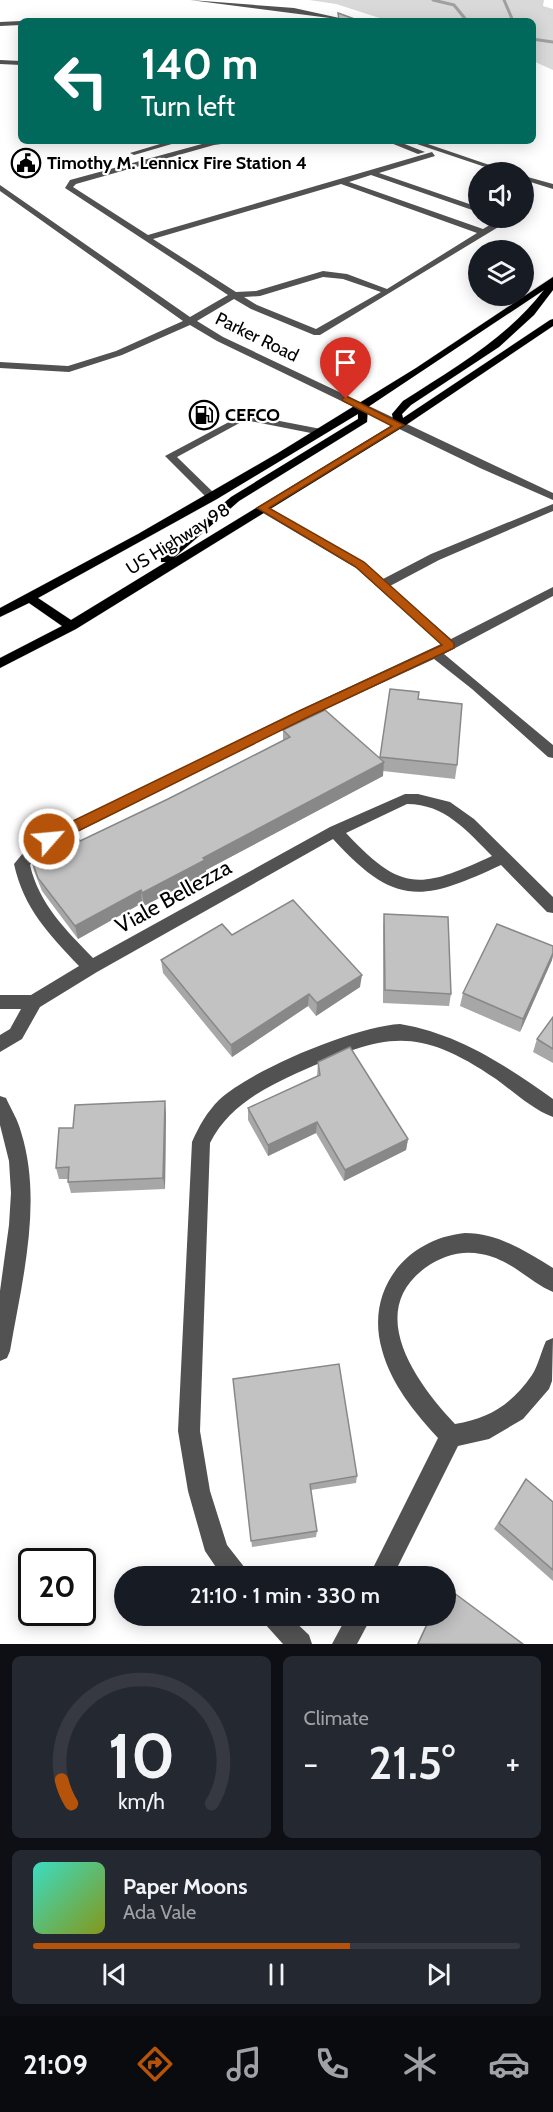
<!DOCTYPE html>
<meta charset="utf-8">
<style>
:root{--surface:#171b24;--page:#242831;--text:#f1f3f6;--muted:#9ea1a6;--line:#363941;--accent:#b45309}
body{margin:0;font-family:Cabin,sans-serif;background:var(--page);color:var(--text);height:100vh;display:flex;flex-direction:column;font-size:22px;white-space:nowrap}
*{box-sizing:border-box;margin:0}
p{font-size:20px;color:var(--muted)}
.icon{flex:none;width:33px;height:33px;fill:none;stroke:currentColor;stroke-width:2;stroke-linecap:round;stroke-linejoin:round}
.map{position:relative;height:1644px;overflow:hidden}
.drawer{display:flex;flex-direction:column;gap:12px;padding:12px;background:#0d0f14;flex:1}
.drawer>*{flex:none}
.top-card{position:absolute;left:18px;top:18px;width:518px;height:126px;border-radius:9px;box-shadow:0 3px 15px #0003;background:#00695c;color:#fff;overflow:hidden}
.buttons{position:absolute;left:468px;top:162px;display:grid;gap:12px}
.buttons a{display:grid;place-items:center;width:66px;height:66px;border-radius:50%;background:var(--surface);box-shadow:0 3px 15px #0003;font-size:30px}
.speed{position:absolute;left:18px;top:1548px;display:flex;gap:12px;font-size:30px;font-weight:700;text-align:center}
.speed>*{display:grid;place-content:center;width:78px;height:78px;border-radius:50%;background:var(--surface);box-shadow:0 3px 15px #0003;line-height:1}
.speed .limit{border:3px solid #111;border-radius:9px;background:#fff;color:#111}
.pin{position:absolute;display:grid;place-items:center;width:51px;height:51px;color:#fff;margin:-62px -26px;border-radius:50% 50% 50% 0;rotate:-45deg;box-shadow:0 0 6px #0007}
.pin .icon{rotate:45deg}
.me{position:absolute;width:66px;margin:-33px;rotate:63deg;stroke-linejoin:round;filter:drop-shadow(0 0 4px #0008)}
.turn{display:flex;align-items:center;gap:21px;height:126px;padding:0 24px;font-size:27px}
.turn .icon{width:78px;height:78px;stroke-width:2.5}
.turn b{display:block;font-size:42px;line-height:51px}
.big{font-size:45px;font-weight:600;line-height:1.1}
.drawer .tile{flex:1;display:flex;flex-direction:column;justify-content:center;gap:9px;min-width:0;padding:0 21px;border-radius:9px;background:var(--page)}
.drawer .dial{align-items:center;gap:0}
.dial svg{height:156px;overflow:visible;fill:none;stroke:var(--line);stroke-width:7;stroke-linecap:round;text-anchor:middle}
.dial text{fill:var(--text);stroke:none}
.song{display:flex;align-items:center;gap:18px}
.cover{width:72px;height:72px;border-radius:9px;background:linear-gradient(135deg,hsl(170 70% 55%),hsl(70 70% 35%))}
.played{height:6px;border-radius:3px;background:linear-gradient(90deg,var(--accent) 65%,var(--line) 65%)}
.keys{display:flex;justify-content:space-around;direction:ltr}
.heat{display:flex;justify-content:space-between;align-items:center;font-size:33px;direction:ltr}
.drawer .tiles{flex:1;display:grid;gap:12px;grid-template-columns:1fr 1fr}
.tile:last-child{grid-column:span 2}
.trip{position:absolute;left:114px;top:1566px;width:342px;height:60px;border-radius:30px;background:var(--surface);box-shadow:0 3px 15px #0003;font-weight:600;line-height:60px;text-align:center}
.dock{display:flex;height:96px;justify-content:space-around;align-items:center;background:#090b0e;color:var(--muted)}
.dock .icon{width:42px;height:42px}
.dock .selected{color:var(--accent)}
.dock b{font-size:27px;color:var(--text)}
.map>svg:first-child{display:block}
.green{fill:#d9d9d9}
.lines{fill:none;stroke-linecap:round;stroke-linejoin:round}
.stream{stroke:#a0a0a0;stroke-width:3}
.major-casing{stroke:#dbdbdb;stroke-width:1}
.minor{fill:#525252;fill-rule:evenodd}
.major{fill:#000;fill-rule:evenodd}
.wall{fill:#a7a7a7}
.shaded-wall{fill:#888}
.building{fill:#c2c2c2;stroke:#888;stroke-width:1.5}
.route{fill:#b45309;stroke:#753606;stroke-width:1.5}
.labels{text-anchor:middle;stroke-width:4.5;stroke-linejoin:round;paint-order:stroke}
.far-poi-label{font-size:18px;font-weight:bold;fill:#000;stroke:#fff;text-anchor:start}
.far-street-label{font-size:18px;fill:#000;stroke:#fff}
.street-label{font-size:22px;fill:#000;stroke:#fff}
</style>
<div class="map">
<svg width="553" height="1644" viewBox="0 0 553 1644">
<rect width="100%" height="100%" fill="#fff"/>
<polygon class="green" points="309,0 544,0 543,6 553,9 553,70 533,61 532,21 389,21 336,4"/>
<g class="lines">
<g class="stream">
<polyline points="433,0 454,5 467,21"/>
<polyline points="504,0 513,21"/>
<polyline points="532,39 553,42"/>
</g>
<g class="major-casing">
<path id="major" d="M 553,277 L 553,290 L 534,315 L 499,347 L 411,405 L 402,414 L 403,418 L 550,320 L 553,319 L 553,326 L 403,427 L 76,629 L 0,668 L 0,658 L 62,626 L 29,603 L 0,617 L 0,608 L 138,534 L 278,453 L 416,368 ZM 544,290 C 506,339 454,368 403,401 L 392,414 L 394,424 L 174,558 L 239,501 L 367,422 L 368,407 ZM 358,414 L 358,419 L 231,497 L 161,556 L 161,562 L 166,562 L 71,620 L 38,598 L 217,499 Z"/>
</g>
<g class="minor">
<polygon points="190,0 294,8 353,21"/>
<polygon points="21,21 21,25 0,26 0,22"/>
<polygon points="0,60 21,61 21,65 0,64"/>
<polygon points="170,141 182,141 134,155 130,153"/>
<path d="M 213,141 L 243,141 L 214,145 L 76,184 L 73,187 L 148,235 L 432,152 L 435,156 L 379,173 L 478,207 L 478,212 L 371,175 L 349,182 L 483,229 L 493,223 L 493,218 L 501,218 L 500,226 L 320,335 L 314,335 L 251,309 L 234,299 L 197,321 L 223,337 L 553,493 L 553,500 L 480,468 L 217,341 L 190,325 L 122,355 L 69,372 L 0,368 L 0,362 L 68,366 L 116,351 L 183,321 L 0,191 L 0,185 L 190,317 L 228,295 L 65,188 L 70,180 ZM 341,184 L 477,233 L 387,289 L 347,274 L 323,271 L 256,291 L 236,292 L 153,239 ZM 323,277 L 343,279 L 381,292 L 316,329 L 257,305 L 244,297 L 260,296 Z"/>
<polygon points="386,141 397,141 425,152 418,154"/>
<polygon points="408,141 419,141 510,172 500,172"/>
<polygon points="524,176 553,184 553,189 524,180"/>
<polygon points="244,414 321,429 326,432 321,435 245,420 177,457 217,496 211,499 207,498 165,456"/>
<path d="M 553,504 L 553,511 L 439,560 L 390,586 L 451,639 L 553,587 L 553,596 L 444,654 L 553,745 L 553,758 L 548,757 L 472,689 L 434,659 L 308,717 L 43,849 L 30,865 C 39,904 66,930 93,958 L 330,827 L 405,794 L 418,794 L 450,802 L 474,819 L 553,897 L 553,913 L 547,912 L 501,865 C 422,902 395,907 333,839 L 97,972 L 40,1007 L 22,1039 L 0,1052 L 0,1035 L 10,1029 L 21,1009 L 0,1009 L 0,995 L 31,995 L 79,966 C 48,933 24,909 14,864 L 33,841 L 298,711 L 441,644 L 356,568 L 258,510 L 258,506 L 266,506 L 364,562 L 383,579 L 431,554 ZM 407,804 C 445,804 467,831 492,856 C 420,889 402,893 346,833 Z"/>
<path d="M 400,1024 C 459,1034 505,1065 553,1099 L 553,1117 C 533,1110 514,1092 496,1079 C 414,1023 383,1035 297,1073 C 262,1089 228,1107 210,1143 L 200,1431 L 210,1491 L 227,1545 L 245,1568 L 249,1576 L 222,1576 L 205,1551 L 188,1491 L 178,1431 L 192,1142 C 199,1126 207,1112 219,1100 C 251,1070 356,1026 400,1024 Z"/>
<path d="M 0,1096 L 6,1098 C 11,1109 18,1120 21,1132 C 43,1202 22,1281 10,1351 L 7,1358 L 0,1361 L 0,1291 L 9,1225 L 11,1193 L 9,1161 L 0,1125 Z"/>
<path d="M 465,1233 C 498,1233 525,1251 553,1268 L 553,1292 C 529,1282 511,1259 481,1254 C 461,1250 442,1256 425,1268 C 364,1313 418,1385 455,1424 C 489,1419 512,1404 532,1375 C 538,1366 541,1352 546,1341 L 553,1338 L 552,1381 L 549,1389 L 523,1419 L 489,1439 L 458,1446 L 393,1576 L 369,1576 L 438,1438 C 415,1413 391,1384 382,1350 C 365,1291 405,1239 465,1233 Z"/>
<polygon points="261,1616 289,1616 309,1635 312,1644 283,1644 265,1624"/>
<polygon points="347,1616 372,1616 357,1644 332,1644"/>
</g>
<use href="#major" class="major"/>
</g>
<g class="wall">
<polygon points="390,689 418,699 457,765 455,779 383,771 383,776 206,870 206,873 144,906 142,903 78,939 42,891 34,871 31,858 80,841 168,799 283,740 283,730 380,759"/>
<polygon points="384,914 451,994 449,1006 383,1003 383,927"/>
<polygon points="232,935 360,987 316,1016 308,1006 232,1057 163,973 161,960"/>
<polygon points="553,946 553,956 552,960 520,1032 460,1006 463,993"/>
<polygon points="553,1017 553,1063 533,1052 537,1039"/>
<polygon points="318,1062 408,1139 406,1150 344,1181 316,1133 268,1156 248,1120 248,1108 317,1076"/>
<polygon points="166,1113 165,1189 71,1193 68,1182 68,1179 59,1179 56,1168 73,1128"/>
<polygon points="233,1379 357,1476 356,1483 311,1490 317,1531 316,1537 252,1547"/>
<polygon points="526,1479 553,1502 553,1581 494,1529"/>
<polygon points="430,1616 446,1616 523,1644 417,1644"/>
</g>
<g class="shaded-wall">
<polygon points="384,762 383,776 206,870 206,873 144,906 142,893 203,858"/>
<polygon points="141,890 142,903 78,939 75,926"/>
<polygon points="553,953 552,960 520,1032 523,1019"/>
<polygon points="362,975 360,987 316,1016 317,1003"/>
<polygon points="309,994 308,1006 232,1057 231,1045"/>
<polygon points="165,1101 166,1113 165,1189 163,1178"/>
<polygon points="317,1122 316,1133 268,1156 268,1145"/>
<polygon points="408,1139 406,1150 344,1181 345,1170"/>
</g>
<g class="building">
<polygon points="338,13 360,21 335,21 339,20"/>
<polygon points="390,689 419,692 418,699 462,704 457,765 380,757"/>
<polygon points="325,710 384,762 203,858 205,860 142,893 141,890 75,926 38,878 31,858 76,835 80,841 168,799 290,737 283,730"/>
<polygon points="293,900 362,975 317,1003 309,994 231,1045 161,960 222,924 232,935"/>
<polygon points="384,914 448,917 451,994 385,990"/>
<polygon points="497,924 553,946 553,953 523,1019 463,993"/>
<polygon points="553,1017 553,1049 537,1039"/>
<polygon points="350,1047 408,1139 345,1170 317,1122 268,1145 248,1108 320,1075 318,1062"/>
<polygon points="165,1101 163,1178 68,1182 69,1167 56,1168 59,1128 73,1128 75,1105"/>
<polygon points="339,1364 357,1476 310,1484 317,1531 251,1541 233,1379"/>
<polygon points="526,1479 553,1502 553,1570 499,1523"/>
<polygon points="446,1587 523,1644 418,1644 431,1616 446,1616"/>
</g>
<polygon class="route" points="346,396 404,425 269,508 364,562 454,643 454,648 308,717 54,843 44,843 42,839 44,835 299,711 442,645 356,567 257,508 392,426 343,401 342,399"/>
<defs>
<g id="civic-ring" transform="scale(1.5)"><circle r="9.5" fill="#fff" stroke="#000" stroke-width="1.5"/><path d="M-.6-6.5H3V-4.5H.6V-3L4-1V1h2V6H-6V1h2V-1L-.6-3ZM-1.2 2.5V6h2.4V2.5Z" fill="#000"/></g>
<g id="fuel-ring" transform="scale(1.5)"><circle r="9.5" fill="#fff" stroke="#000" stroke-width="1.5"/><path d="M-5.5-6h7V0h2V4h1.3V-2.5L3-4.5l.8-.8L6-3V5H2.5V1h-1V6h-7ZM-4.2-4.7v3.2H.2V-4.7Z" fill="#000"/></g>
</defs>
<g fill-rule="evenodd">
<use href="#civic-ring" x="26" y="163"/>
<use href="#fuel-ring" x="204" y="415"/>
</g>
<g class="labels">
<g class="far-poi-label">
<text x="47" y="169">Timothy M. Lennicx Fire Station 4</text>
<text x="225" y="421">CEFCO</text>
</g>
<g class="far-street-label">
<text transform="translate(257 337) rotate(26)" y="6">Parker Road</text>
<text transform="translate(178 539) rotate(-32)" y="6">US Highway 98</text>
</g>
<g class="street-label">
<text transform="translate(173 896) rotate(-29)" y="8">Viale Bellezza</text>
</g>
</g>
</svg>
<div class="buttons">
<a><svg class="icon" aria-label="sound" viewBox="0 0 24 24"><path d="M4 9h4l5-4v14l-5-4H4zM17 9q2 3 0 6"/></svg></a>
<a><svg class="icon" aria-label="layers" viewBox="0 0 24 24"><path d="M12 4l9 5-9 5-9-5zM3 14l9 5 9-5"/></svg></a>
</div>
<div class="speed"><div class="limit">20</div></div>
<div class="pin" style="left:346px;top:399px;background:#d93025"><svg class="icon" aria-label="arrive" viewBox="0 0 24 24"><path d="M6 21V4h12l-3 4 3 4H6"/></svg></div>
<svg class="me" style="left:49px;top:839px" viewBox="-20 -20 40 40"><circle r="17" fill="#b45309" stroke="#fff" stroke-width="3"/><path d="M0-11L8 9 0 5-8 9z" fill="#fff"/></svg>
<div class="trip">21:10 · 1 min · 330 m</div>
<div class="top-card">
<div class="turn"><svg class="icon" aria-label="left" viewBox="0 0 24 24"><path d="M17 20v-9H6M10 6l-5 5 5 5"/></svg><div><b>140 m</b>Turn left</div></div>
</div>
</div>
<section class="drawer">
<div class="tiles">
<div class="tile dial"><svg viewBox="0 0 100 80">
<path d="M14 69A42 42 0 1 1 86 69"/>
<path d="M14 69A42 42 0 0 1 9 57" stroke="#b45309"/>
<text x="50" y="56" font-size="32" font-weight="700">10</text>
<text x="50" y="72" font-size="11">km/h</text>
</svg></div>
<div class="tile"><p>Climate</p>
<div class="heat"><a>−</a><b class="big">21.5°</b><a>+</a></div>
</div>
<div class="tile">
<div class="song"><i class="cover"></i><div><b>Paper Moons</b><p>Ada Vale</p></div></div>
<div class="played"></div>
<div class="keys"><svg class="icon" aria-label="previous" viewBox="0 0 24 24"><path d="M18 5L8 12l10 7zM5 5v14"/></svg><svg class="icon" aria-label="pause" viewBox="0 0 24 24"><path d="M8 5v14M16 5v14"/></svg><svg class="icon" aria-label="next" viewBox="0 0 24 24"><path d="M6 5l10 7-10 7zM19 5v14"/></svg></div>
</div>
</div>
</section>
<nav class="dock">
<b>21:09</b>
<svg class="icon selected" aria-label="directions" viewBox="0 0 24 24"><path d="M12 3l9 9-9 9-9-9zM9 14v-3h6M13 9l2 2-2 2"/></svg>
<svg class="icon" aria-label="music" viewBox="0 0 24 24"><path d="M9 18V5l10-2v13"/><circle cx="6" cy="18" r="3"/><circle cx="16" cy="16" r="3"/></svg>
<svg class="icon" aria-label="phone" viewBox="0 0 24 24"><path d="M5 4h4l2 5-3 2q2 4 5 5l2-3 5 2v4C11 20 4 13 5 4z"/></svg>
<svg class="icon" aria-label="climate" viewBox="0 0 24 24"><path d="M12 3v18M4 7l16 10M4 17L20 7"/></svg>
<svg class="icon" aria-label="car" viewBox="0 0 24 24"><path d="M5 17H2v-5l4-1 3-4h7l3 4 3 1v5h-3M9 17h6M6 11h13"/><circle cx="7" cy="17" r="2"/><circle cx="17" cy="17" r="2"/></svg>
</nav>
